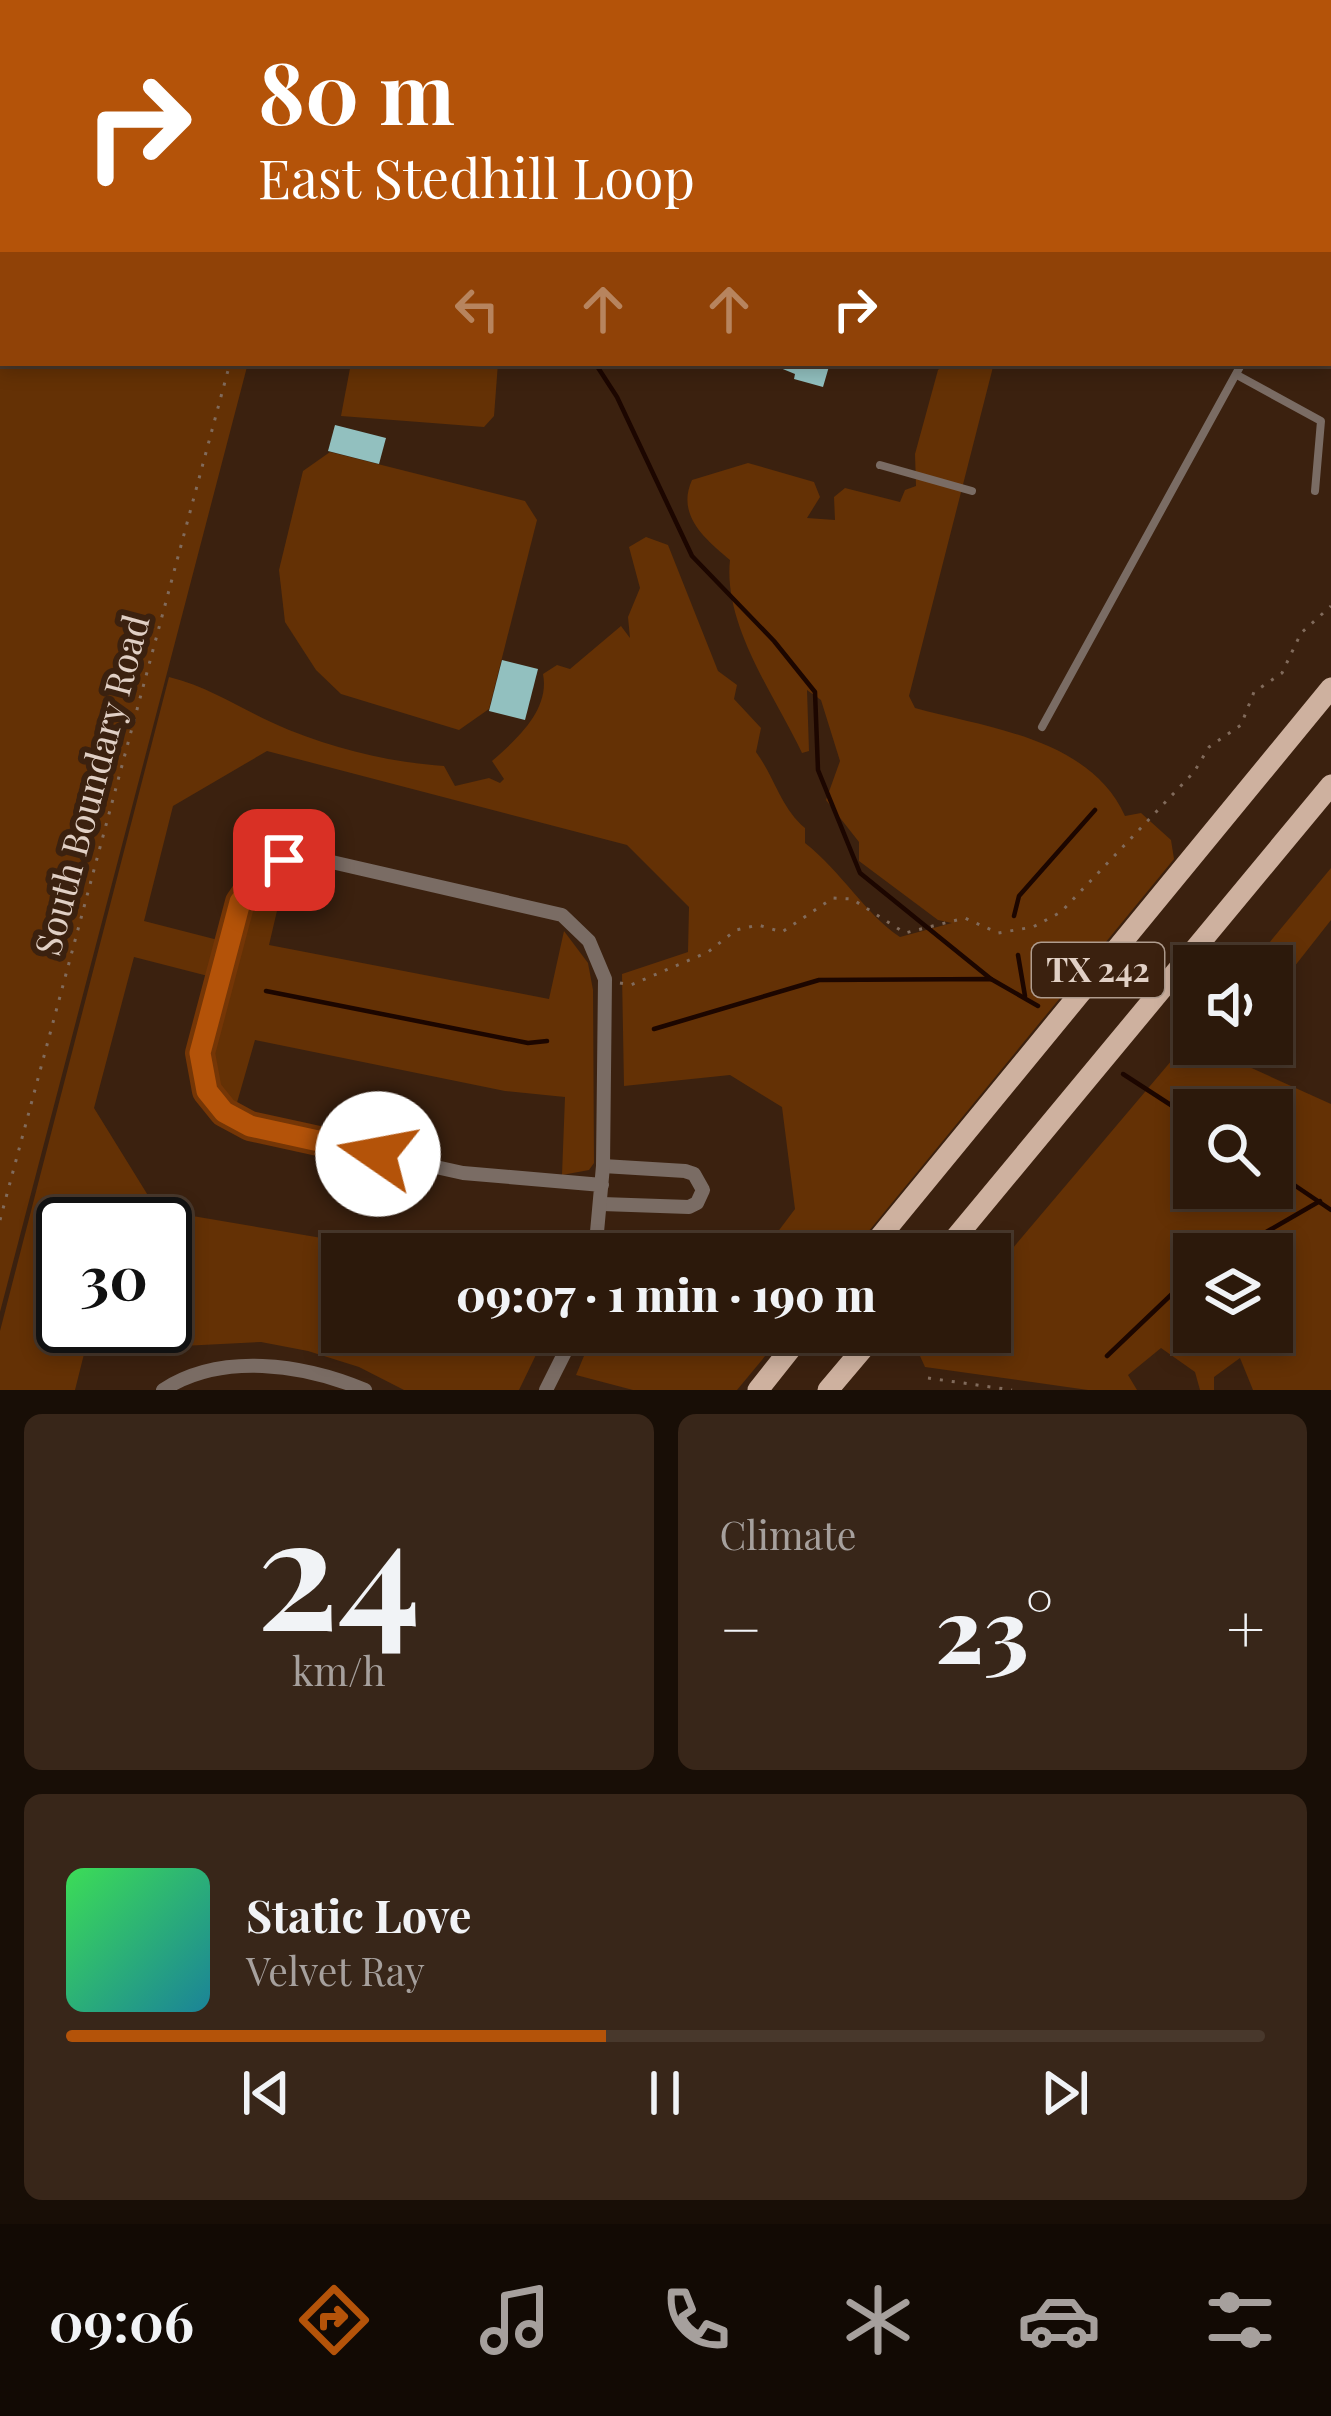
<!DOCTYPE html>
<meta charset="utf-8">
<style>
:root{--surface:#2c190b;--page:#382619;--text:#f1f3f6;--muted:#a6a09d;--line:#48382c;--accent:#b45309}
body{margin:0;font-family:"Playfair Display",serif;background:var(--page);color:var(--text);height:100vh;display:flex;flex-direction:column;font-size:45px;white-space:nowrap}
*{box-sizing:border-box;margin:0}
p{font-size:39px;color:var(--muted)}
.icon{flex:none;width:66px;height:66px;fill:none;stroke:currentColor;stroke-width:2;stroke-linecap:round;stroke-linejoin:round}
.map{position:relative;height:1390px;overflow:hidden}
.details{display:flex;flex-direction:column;gap:24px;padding:24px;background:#180e06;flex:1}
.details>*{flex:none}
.guide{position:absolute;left:0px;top:0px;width:1332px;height:366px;box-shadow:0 6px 18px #0003,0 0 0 3px var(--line);background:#b45309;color:#fff;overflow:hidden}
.fabs{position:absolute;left:1173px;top:945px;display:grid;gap:24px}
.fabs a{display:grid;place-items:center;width:120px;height:120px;border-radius:0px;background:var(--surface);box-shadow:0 6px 18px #0003,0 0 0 3px var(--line);font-size:60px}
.speed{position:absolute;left:36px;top:1197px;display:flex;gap:24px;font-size:60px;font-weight:700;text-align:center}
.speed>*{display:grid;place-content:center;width:156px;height:156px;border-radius:50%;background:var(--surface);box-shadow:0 6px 18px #0003,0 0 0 3px var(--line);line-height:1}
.speed .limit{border:6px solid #111;border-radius:18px;background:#fff;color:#111}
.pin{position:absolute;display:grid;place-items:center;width:102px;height:102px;color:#fff;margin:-51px;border-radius:24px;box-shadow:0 6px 18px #0006}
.me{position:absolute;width:132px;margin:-66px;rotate:282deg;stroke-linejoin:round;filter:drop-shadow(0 0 9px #0008)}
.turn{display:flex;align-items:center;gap:42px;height:252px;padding:0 60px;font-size:54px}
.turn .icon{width:156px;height:156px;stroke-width:2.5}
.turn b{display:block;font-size:84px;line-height:102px}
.lanes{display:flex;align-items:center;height:114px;padding:0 60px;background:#0003;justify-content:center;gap:60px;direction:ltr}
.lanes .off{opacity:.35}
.big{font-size:90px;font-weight:800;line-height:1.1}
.details .card{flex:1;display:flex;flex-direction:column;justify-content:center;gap:18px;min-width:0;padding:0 42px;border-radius:18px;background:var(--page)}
.details .dial{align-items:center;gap:0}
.dial b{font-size:156px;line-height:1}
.song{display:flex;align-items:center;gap:36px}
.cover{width:144px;height:144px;border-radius:18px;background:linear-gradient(135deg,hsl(130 70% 55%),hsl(190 70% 35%))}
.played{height:12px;border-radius:6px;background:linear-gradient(90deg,var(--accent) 45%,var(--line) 45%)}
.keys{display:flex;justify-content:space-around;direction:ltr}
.heat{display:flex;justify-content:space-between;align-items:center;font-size:66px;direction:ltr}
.details .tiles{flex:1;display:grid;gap:24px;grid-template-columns:1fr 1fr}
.card:last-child{grid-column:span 2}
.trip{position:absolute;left:321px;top:1233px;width:690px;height:120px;border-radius:0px;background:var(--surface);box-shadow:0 6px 18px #0003,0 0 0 3px var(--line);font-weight:800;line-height:120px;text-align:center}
.dock{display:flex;height:192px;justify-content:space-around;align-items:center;background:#120a04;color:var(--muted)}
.dock .icon{width:84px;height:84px}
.dock .on{color:var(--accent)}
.dock b{font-size:54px;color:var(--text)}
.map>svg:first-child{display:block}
.green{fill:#643105;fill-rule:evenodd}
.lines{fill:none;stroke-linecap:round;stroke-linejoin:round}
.stream{stroke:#1c0600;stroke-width:4.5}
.building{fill:#92c0bf}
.path{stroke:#816b5c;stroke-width:3;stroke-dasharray:3 9;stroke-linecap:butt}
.lane{stroke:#7a6c64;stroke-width:8}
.street{stroke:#7a6c64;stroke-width:14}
.primary{stroke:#ceb19f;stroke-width:21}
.route-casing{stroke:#753606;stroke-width:30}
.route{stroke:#b45309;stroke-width:21}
.labels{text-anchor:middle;stroke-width:12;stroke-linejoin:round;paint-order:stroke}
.shield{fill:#3b210f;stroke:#af9c8e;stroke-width:3}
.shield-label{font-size:33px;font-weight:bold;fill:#e1d0c5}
.street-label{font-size:36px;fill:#e1d0c5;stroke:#3b210f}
</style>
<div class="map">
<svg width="1331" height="1390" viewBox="0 0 1331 1390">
<rect width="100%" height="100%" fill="#3b210f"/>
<g class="green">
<polygon points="0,0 343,0 3,3 3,363 248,363 0,1312"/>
<polygon points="351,363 498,363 494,416 484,427 341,416"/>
<path d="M 946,363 L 994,363 L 909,696 L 915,708 C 987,728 1090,738 1125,816 L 1141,813 L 1171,840 L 1174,859 L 850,1254 L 761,1254 L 795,1209 L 782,1107 L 730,1075 L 624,1086 L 622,974 L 688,952 L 689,907 L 627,845 L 267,751 L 173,806 L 144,921 L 218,940 L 208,976 L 134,957 L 94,1108 L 157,1210 L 416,1254 L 342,1254 L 342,1332 L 547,1332 L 519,1390 L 404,1390 L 359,1367 L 308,1351 L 261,1342 L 182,1346 L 165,1315 L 165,1224 L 63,1224 L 63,1326 L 91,1326 L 75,1390 L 0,1390 L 0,1331 L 169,677 C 216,689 246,713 289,730 C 340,750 389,762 444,766 L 455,786 L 489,778 L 500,783 L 504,779 L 492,761 C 517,739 550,710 543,674 L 557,665 L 570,669 L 621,626 L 630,638 L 628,617 L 640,588 L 629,547 L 646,537 L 668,545 L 718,671 L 737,685 L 734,699 L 761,728 L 756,752 C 775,778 781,808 805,828 L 805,843 C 842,872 865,914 900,937 L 952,923 L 938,920 L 859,861 L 859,842 L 826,800 L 840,761 L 821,700 L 807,690 L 809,751 L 802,753 C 775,696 723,625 730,560 C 705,539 676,515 692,480 L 748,463 L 814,482 L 820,497 L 807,518 L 835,520 L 834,497 L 845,488 L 900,502 L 905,490 L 916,486 L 915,454 L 938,370 Z"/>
<polygon points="330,452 525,501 537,520 489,709 459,730 341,694 316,670 285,622 279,570 303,471"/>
<polygon points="287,868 269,945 549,999 564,931 588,963 593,990 594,1163 589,1170 562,1175 565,1097 505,1091 255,1040 234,1113 213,1094 206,1049 245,903 267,877"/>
<polygon points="1331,868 1331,920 1272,995 1272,966 1250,966"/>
<path d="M 1194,1034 L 1194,1044 L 1233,1044 L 1225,1056 L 1331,1104 L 1331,1390 L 1253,1390 L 1240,1358 L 1214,1377 L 1214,1390 L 1200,1390 L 1195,1372 L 1161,1348 L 1128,1375 L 1137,1390 L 1088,1390 L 925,1367 L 920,1356 L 941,1332 L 990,1332 L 990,1275 ZM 1194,1110 L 1272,1110 L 1272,1188 L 1194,1188 ZM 1194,1254 L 1272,1254 L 1272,1332 L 1194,1332 Z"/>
<polygon points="594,1332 785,1332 737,1390 633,1390 576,1375"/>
</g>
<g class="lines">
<g class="stream">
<polyline points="595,363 617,397 692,556 774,641 815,692 818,770 860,873 991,979"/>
<polyline points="1014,916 1019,896 1095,810"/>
<polyline points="1018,955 1025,996"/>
<polyline points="266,991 528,1043 547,1041"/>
<polyline points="654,1029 819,980 991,979 1038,1006"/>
<polyline points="1123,1074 1194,1120"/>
<polyline points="1272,1170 1331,1210"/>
<polyline points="1228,1254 1320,1201"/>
<polyline points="1107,1356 1194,1273"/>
</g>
</g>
<g class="building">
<polygon points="768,363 830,363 823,387 794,379 795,374"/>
<polygon points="335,425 386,438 379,464 328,451"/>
<polygon points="502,660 538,669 525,720 489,711"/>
</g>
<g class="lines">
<g class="path">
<polyline points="326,3 327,0"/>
<polyline points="1192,3 1193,0"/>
<polyline points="1329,63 1331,63"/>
<polyline points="620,983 631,985 708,952 736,930 758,925 782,932 833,898 852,899 905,933 965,918 998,933 1033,927 1061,912 1194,772 1209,747 1241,725 1254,692 1282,673 1301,633 1331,606"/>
<polyline points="0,1220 230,363"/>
<polyline points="928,1378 1012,1390"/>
</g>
<g class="lane">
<polyline points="1113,3 1114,0"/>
<polyline points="1329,244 1331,244"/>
<polyline points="1237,375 1321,421 1315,491"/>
<polyline points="880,465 972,491"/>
<polyline points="1042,727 1242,363"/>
</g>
<g class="street">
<polyline points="1329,320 1331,320"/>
<polyline points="1329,351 1331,352"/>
<polyline points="602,1204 689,1207 697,1203 703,1190 694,1174 685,1171 603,1166"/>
<path d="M 595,1254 L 603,1166 L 605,979 L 589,941 L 562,915 L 310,857 C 291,859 272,862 258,876 C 229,902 191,1056 207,1091 C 215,1109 234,1117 250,1126 L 463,1173 L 602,1185"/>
<path d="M 163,1390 C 221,1352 303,1364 365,1390"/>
<polyline points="546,1390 575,1332"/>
</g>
<g class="primary">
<polyline points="866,1254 1331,688"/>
<polyline points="942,1254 1331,785"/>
<polyline points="758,1390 804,1332"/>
<polyline points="828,1390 877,1332"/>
</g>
</g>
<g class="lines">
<g class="route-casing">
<polyline id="route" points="284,860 258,876 240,902 200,1053 207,1091 224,1112 250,1126 378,1154"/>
</g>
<use href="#route" class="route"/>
</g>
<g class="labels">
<rect class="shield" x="1032" y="943" width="132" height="54" rx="9"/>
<g class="shield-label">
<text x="1098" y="982">TX 242</text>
</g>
<g class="street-label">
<text transform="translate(92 785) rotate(-75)" y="13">South Boundary Road</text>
</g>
</g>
</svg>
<div class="fabs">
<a><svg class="icon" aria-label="sound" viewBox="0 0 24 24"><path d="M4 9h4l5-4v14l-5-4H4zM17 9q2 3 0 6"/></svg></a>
<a><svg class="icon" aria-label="search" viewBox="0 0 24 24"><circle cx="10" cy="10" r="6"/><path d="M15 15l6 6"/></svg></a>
<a><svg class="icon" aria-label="layers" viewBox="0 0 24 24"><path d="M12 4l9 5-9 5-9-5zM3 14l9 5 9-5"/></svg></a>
</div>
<div class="speed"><div class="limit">30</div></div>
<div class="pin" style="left:284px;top:860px;background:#d93025"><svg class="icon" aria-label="arrive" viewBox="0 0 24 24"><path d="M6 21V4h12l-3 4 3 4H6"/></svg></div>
<svg class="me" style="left:378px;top:1154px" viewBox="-20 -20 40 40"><circle r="19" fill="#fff"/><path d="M0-13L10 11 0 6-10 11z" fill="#b45309"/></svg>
<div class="trip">09:07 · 1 min · 190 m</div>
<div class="guide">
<div class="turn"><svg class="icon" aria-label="right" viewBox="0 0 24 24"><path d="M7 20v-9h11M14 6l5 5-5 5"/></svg><div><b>80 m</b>East Stedhill Loop</div></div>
<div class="lanes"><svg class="icon off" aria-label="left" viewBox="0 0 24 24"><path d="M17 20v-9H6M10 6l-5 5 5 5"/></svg><svg class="icon off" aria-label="ahead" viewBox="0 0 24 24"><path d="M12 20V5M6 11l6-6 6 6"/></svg><svg class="icon off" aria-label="ahead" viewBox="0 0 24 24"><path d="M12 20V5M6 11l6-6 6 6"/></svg><svg class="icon" aria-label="right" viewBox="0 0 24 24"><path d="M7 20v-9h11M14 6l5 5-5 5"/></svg></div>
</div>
</div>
<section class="details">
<div class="tiles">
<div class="card dial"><b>24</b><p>km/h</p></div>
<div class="card"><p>Climate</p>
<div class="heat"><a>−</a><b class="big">23°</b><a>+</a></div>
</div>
<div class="card">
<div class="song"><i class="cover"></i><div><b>Static Love</b><p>Velvet Ray</p></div></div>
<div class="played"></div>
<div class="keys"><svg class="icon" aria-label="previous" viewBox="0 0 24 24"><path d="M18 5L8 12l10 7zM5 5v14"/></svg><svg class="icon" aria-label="pause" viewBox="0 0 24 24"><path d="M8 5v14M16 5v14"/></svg><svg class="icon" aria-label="next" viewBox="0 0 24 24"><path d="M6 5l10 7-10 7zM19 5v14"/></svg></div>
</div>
</div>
</section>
<nav class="dock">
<b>09:06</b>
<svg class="icon on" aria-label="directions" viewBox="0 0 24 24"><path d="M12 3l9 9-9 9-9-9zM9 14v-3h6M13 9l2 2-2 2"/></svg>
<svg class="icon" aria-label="music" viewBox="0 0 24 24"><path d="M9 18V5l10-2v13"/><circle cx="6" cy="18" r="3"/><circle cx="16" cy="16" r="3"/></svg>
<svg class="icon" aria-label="phone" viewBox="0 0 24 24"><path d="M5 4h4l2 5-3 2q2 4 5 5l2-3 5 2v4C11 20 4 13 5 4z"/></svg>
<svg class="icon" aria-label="climate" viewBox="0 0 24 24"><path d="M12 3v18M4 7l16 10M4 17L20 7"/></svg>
<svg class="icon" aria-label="car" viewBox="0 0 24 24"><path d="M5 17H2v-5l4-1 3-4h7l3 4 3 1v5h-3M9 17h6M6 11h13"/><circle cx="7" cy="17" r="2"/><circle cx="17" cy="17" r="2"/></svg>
<svg class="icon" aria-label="filters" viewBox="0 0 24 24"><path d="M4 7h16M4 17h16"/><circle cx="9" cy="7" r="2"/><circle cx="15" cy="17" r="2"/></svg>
</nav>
